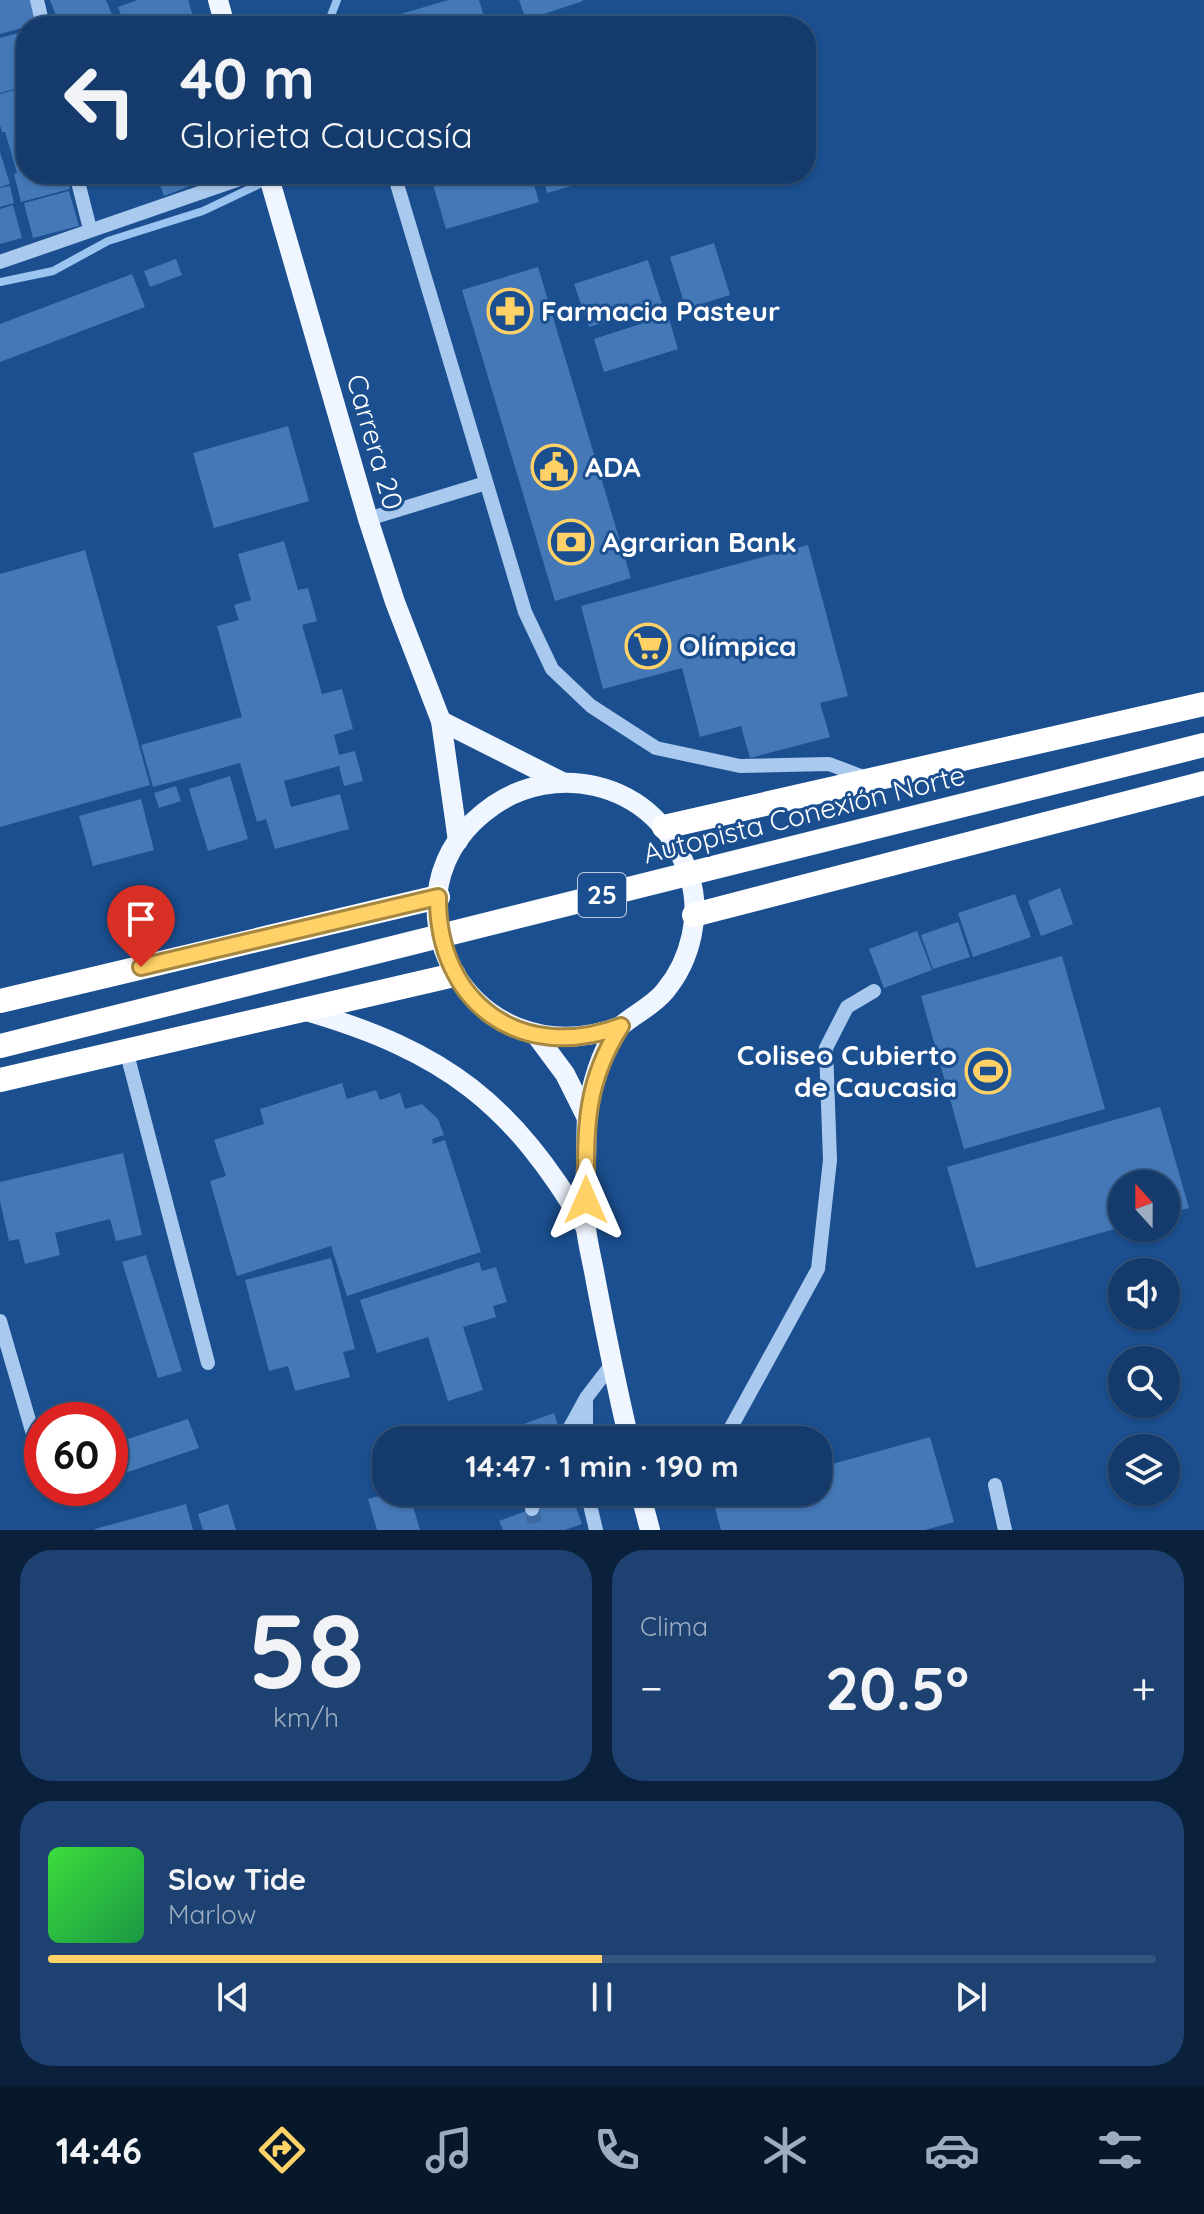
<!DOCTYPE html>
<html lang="es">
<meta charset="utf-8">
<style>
:root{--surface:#143b6b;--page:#1d4271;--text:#f1f3f6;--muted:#9dadc1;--line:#33557e;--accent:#ffd166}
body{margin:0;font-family:Quicksand,sans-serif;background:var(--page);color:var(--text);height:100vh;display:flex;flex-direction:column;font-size:30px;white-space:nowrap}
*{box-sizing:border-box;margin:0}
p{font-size:26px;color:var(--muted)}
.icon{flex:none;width:44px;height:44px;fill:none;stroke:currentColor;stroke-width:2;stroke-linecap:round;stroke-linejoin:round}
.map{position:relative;height:1530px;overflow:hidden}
.details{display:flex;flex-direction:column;gap:20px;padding:20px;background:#0b203b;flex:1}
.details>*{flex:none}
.hud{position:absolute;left:16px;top:16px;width:800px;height:168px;border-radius:32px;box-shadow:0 2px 6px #0004,0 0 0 2px var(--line);background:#143b6b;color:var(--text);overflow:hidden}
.needle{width:52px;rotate:339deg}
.controls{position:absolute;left:1108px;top:1170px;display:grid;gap:16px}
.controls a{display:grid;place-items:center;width:72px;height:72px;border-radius:50%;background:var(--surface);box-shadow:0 2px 6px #0004,0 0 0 2px var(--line);font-size:40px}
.speed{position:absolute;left:24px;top:1402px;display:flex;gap:16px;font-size:40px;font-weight:700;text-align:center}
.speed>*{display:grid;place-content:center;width:104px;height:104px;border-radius:50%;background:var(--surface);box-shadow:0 2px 6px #0004,0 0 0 2px var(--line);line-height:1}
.speed .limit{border:12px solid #d22;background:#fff;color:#111}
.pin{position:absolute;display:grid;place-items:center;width:68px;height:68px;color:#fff;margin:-82px -34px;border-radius:50% 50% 50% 0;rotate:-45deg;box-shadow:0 0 8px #0007}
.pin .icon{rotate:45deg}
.me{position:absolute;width:88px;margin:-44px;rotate:0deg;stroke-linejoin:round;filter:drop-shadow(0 0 6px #0008)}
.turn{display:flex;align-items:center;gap:28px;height:168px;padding:0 32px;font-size:36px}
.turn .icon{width:104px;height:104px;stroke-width:2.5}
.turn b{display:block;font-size:56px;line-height:68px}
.big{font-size:60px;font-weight:700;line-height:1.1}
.details .card{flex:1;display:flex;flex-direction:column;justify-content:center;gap:12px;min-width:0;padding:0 28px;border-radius:32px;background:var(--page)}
.details .dial{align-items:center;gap:0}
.dial b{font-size:104px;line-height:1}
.song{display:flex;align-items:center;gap:24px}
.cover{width:96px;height:96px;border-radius:12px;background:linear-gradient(135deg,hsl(120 70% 55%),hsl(140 70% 35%))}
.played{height:8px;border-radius:4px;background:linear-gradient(90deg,var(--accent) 50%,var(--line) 50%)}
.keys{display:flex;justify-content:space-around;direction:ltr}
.heat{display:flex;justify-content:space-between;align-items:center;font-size:44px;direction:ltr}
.details .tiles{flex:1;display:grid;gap:20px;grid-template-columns:1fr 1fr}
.card:last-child{grid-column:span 2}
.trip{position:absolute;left:372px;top:1426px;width:460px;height:80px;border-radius:32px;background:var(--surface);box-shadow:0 2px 6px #0004,0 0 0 2px var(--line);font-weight:700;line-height:80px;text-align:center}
.menu{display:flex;height:128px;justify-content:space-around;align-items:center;background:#08182b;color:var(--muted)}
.menu .icon{width:56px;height:56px}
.menu .active{color:var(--accent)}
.menu b{font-size:36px;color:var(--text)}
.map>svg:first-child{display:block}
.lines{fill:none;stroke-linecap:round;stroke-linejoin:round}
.stream{stroke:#9cc4f0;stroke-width:8}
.building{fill:#4478b7}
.minor-tunnel{stroke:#3d69a0;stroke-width:14;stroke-dasharray:14 7;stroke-linecap:butt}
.minor{stroke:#a9c9ee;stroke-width:14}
.major{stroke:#f0f6ff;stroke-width:20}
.highway{stroke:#fff;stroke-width:24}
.highway-bridge{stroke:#fff;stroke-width:24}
.route-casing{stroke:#a68842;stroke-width:20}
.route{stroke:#ffd166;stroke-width:14}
.labels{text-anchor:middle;stroke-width:6;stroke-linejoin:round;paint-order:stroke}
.shield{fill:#1b4f8f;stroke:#bbcadd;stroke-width:2}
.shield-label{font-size:26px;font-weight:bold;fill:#fff}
.poi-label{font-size:28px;font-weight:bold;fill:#fff;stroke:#1b4f8f;text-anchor:start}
.street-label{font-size:28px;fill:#fff;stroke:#1b4f8f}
</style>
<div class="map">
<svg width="1204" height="1530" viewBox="0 0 1204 1530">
<rect width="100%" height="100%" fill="#1b4f8f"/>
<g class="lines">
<g class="stream">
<polyline points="327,26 337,0"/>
<polyline points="0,282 53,271 108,241 203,211 266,181"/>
</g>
</g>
<g class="building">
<polygon points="0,0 34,0 40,23 0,34"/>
<polygon points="50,0 106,0 115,22 105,26 60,26"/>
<polygon points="138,0 188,0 196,26 125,26 118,7"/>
<polygon points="448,0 479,0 487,26 386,26 384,19"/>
<polygon points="519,0 583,0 583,1 526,20"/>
<polygon points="26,31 26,86 0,93 0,38"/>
<polygon points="26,87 26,174 66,174 70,189 21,202 14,174 17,173 5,132 2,132 0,125 0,94"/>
<polygon points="0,152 10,184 0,187"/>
<polygon points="156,174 214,174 215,176 164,196"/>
<polygon points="430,174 531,174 539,202 446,229"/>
<polygon points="542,174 610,174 610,175 547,193"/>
<polygon points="10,186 14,203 0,207 0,188"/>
<polygon points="69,191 79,226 33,238 24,203"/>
<polygon points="13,205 22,238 0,244 0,209"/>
<polygon points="714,243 730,295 686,309 670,257"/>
<polygon points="176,259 182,275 150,287 144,271"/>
<polygon points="648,260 662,304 589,327 574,284"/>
<polygon points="538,267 631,578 555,601 462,290"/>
<polygon points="132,274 145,307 0,362 0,324"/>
<polygon points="668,315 678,349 604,372 594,339"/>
<polygon points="288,426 309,501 214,528 193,453"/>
<polygon points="284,541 298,590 308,588 317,621 302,625 322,694 342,689 353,729 334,735 339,755 355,751 363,781 344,786 339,766 284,781 291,807 340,794 349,829 275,849 266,819 257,822 240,763 153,787 141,745 242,717 217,626 239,620 234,605 251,600 238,554"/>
<polygon points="808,545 848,696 820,703 830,737 750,758 741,726 700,737 682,668 603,689 581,606"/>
<polygon points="85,550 150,785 0,827 0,574"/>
<polygon points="230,776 248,839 208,851 189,789"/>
<polygon points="176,786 181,801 159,808 154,793"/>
<polygon points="141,799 154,850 93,866 79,816"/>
<polygon points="1060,888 1073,924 1041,936 1028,901"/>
<polygon points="1015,894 1031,937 973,957 958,913"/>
<polygon points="958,922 970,957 933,969 921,935"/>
<polygon points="917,931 932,970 884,988 869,949"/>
<polygon points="1062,956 1105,1109 964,1149 921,996"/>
<polygon points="342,1083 347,1099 376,1090 380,1100 400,1093 405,1109 422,1104 438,1119 444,1135 432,1139 433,1144 445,1140 481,1252 347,1296 331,1246 237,1276 210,1181 226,1176 214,1140 264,1124 260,1109"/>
<polygon points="1160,1107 1189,1208 1166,1214 1166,1184 1122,1184 1122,1227 976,1268 947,1167"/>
<polygon points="123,1153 142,1235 116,1241 110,1219 55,1233 60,1255 25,1264 19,1239 9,1241 0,1201 0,1182"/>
<polygon points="146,1255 182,1371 158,1378 122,1262"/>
<polygon points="331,1258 355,1349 343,1352 350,1377 295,1391 288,1366 269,1371 245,1280"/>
<polygon points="479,1262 482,1271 496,1267 507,1302 493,1306 496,1317 463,1327 483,1390 448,1401 428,1337 377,1353 360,1300"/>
<polygon points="554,1413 561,1434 545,1440 526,1440 521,1425"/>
<polygon points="188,1419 199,1448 110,1478 110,1445"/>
<polygon points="930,1437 954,1522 925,1530 721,1530 712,1497 731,1492 818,1492 818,1468"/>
<polygon points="394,1492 409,1492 420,1530 377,1530 368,1499"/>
<polygon points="571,1494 582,1524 565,1530 503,1530 499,1521"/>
<polygon points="186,1504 193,1530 95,1530 95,1529"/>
<polygon points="228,1504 236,1530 203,1530 198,1514"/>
</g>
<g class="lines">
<polyline class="minor-tunnel" points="532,1509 536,1530"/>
<g class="minor">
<polyline points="37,0 43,26"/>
<polyline points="76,174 90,229"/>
<polyline points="394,174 525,612 552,669 591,706 656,748 740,766 829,764 866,778"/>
<polyline points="0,262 254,174"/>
<polyline points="368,519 486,483"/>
<polyline points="126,1050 208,1363"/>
<polyline points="0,1321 42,1465"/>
<polyline points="586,1402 586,1440"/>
<polyline points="563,1440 586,1398 612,1364"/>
<polyline points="718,1440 729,1431 818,1269 830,1160 826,1048 847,1007 874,991"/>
<polyline points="995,1485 1005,1530"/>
<polyline points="587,1492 596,1530"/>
<polyline points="532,1509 533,1492"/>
</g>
<g class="major">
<polyline points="218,0 225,26"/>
<polyline points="268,174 368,519 395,602 441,721 458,841"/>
<polyline points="441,721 562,782"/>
<path d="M 306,1011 C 446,1052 512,1103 586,1228"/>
<path d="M 621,1026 C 469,1084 367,892 494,805 C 523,785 561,778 595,786 C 642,797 673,829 689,875 C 702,913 691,960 665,991 C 653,1006 636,1013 622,1025 C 606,1040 596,1071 591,1092 C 585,1114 587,1137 586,1160 C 586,1182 584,1205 586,1228 C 588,1246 593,1264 596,1282 C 606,1335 617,1388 629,1440"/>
<polyline points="536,1035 565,1074 586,1116"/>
<polyline points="640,1492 650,1530"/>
</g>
<g class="highway">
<polyline points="664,827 1204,704"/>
<polyline points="694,915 1204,783"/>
<polyline points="0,1001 438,897"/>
<polyline points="0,1080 454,975"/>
</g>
<polyline class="highway-bridge" points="0,1046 1204,745"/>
</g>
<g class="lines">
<g class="route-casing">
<path id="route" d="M 141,967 L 438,897 C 437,1003 521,1064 621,1026 C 583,1085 586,1133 586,1200"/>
</g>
<use href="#route" class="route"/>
</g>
<defs>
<g id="pharmacy-ring" transform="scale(2.3)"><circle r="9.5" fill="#1b4f8f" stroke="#ffd166" stroke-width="1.5"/><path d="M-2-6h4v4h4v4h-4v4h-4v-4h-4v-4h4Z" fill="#ffd166"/></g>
<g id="civic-ring" transform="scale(2.3)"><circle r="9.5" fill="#1b4f8f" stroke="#ffd166" stroke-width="1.5"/><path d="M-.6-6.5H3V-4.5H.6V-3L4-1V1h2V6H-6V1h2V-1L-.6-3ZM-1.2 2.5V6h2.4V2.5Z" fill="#ffd166"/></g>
<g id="bank-ring" transform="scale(2.3)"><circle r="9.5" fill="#1b4f8f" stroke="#ffd166" stroke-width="1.5"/><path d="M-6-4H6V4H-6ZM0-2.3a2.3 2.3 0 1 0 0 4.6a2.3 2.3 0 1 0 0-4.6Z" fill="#ffd166"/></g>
<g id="supermarket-ring" transform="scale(2.3)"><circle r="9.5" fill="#1b4f8f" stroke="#ffd166" stroke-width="1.5"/><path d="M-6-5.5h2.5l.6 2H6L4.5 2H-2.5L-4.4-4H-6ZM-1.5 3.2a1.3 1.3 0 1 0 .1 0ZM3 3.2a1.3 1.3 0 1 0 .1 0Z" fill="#ffd166"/></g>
<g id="stadium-ring" transform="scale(2.3)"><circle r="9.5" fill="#1b4f8f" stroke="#ffd166" stroke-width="1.5"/><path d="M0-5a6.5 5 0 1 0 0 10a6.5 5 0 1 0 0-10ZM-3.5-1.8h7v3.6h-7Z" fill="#ffd166"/></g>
</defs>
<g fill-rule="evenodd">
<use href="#pharmacy-ring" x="510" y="311"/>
<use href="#civic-ring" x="554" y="467"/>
<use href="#bank-ring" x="571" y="542"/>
<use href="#supermarket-ring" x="648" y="646"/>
<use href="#stadium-ring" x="988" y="1071"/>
</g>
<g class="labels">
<rect class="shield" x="578" y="873" width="48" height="44" rx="6"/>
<g class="shield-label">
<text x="602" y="904">25</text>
</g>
<g class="poi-label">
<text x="541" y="321">Farmacia Pasteur</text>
<text x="585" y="477">ADA</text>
<text x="602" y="552">Agrarian Bank</text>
<text x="679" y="656">Olímpica</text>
<text x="957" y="1065" text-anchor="end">Coliseo Cubierto<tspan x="957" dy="32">de Caucasia</tspan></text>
</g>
<g class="street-label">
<text transform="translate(375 442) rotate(74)" y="10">Carrera 20</text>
<text transform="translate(804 814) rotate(-14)" y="10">Autopista Conexión Norte</text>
</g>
</g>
</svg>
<div class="controls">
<a><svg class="needle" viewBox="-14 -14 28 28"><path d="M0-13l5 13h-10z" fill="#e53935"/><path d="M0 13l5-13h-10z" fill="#9dadc1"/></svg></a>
<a><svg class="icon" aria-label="sound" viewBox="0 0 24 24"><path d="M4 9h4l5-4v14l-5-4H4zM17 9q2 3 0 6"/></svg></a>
<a><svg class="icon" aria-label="search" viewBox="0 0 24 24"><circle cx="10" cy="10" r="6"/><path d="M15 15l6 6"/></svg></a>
<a><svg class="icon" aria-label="layers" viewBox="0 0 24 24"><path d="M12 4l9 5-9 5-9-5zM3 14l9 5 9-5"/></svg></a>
</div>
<div class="speed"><div class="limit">60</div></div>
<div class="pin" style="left:141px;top:967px;background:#d93025"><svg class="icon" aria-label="arrive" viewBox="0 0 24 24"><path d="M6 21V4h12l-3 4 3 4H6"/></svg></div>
<svg class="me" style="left:586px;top:1200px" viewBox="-20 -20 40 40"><path d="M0-17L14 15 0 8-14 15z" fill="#ffd166" stroke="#fff" stroke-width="4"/></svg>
<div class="trip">14:47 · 1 min · 190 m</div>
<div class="hud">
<div class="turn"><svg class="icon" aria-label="left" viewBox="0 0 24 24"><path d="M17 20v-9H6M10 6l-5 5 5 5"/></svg><div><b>40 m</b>Glorieta Caucasía</div></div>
</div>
</div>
<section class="details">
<div class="tiles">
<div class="card dial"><b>58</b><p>km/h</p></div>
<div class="card"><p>Clima</p>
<div class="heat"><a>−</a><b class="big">20.5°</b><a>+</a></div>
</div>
<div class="card">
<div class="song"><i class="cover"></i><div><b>Slow Tide</b><p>Marlow</p></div></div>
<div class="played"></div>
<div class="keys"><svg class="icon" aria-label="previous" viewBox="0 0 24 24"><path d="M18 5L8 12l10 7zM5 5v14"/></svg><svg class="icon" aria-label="pause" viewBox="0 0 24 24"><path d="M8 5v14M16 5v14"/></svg><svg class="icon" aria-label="next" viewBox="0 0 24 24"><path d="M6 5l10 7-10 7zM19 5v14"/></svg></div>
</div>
</div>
</section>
<nav class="menu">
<b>14:46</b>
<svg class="icon active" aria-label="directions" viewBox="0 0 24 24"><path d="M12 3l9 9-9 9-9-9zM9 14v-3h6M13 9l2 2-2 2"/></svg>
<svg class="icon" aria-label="music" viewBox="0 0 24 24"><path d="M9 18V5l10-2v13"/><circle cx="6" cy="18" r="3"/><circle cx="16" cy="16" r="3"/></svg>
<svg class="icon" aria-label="phone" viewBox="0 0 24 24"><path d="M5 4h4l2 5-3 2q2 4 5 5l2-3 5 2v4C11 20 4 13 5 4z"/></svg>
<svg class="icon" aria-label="climate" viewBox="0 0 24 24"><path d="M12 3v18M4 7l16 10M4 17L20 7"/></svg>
<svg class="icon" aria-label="car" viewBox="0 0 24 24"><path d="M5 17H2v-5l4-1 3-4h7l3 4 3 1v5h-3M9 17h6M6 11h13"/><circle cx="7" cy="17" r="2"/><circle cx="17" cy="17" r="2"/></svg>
<svg class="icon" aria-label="filters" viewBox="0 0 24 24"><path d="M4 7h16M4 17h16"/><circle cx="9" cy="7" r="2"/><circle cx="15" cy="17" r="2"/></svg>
</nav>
